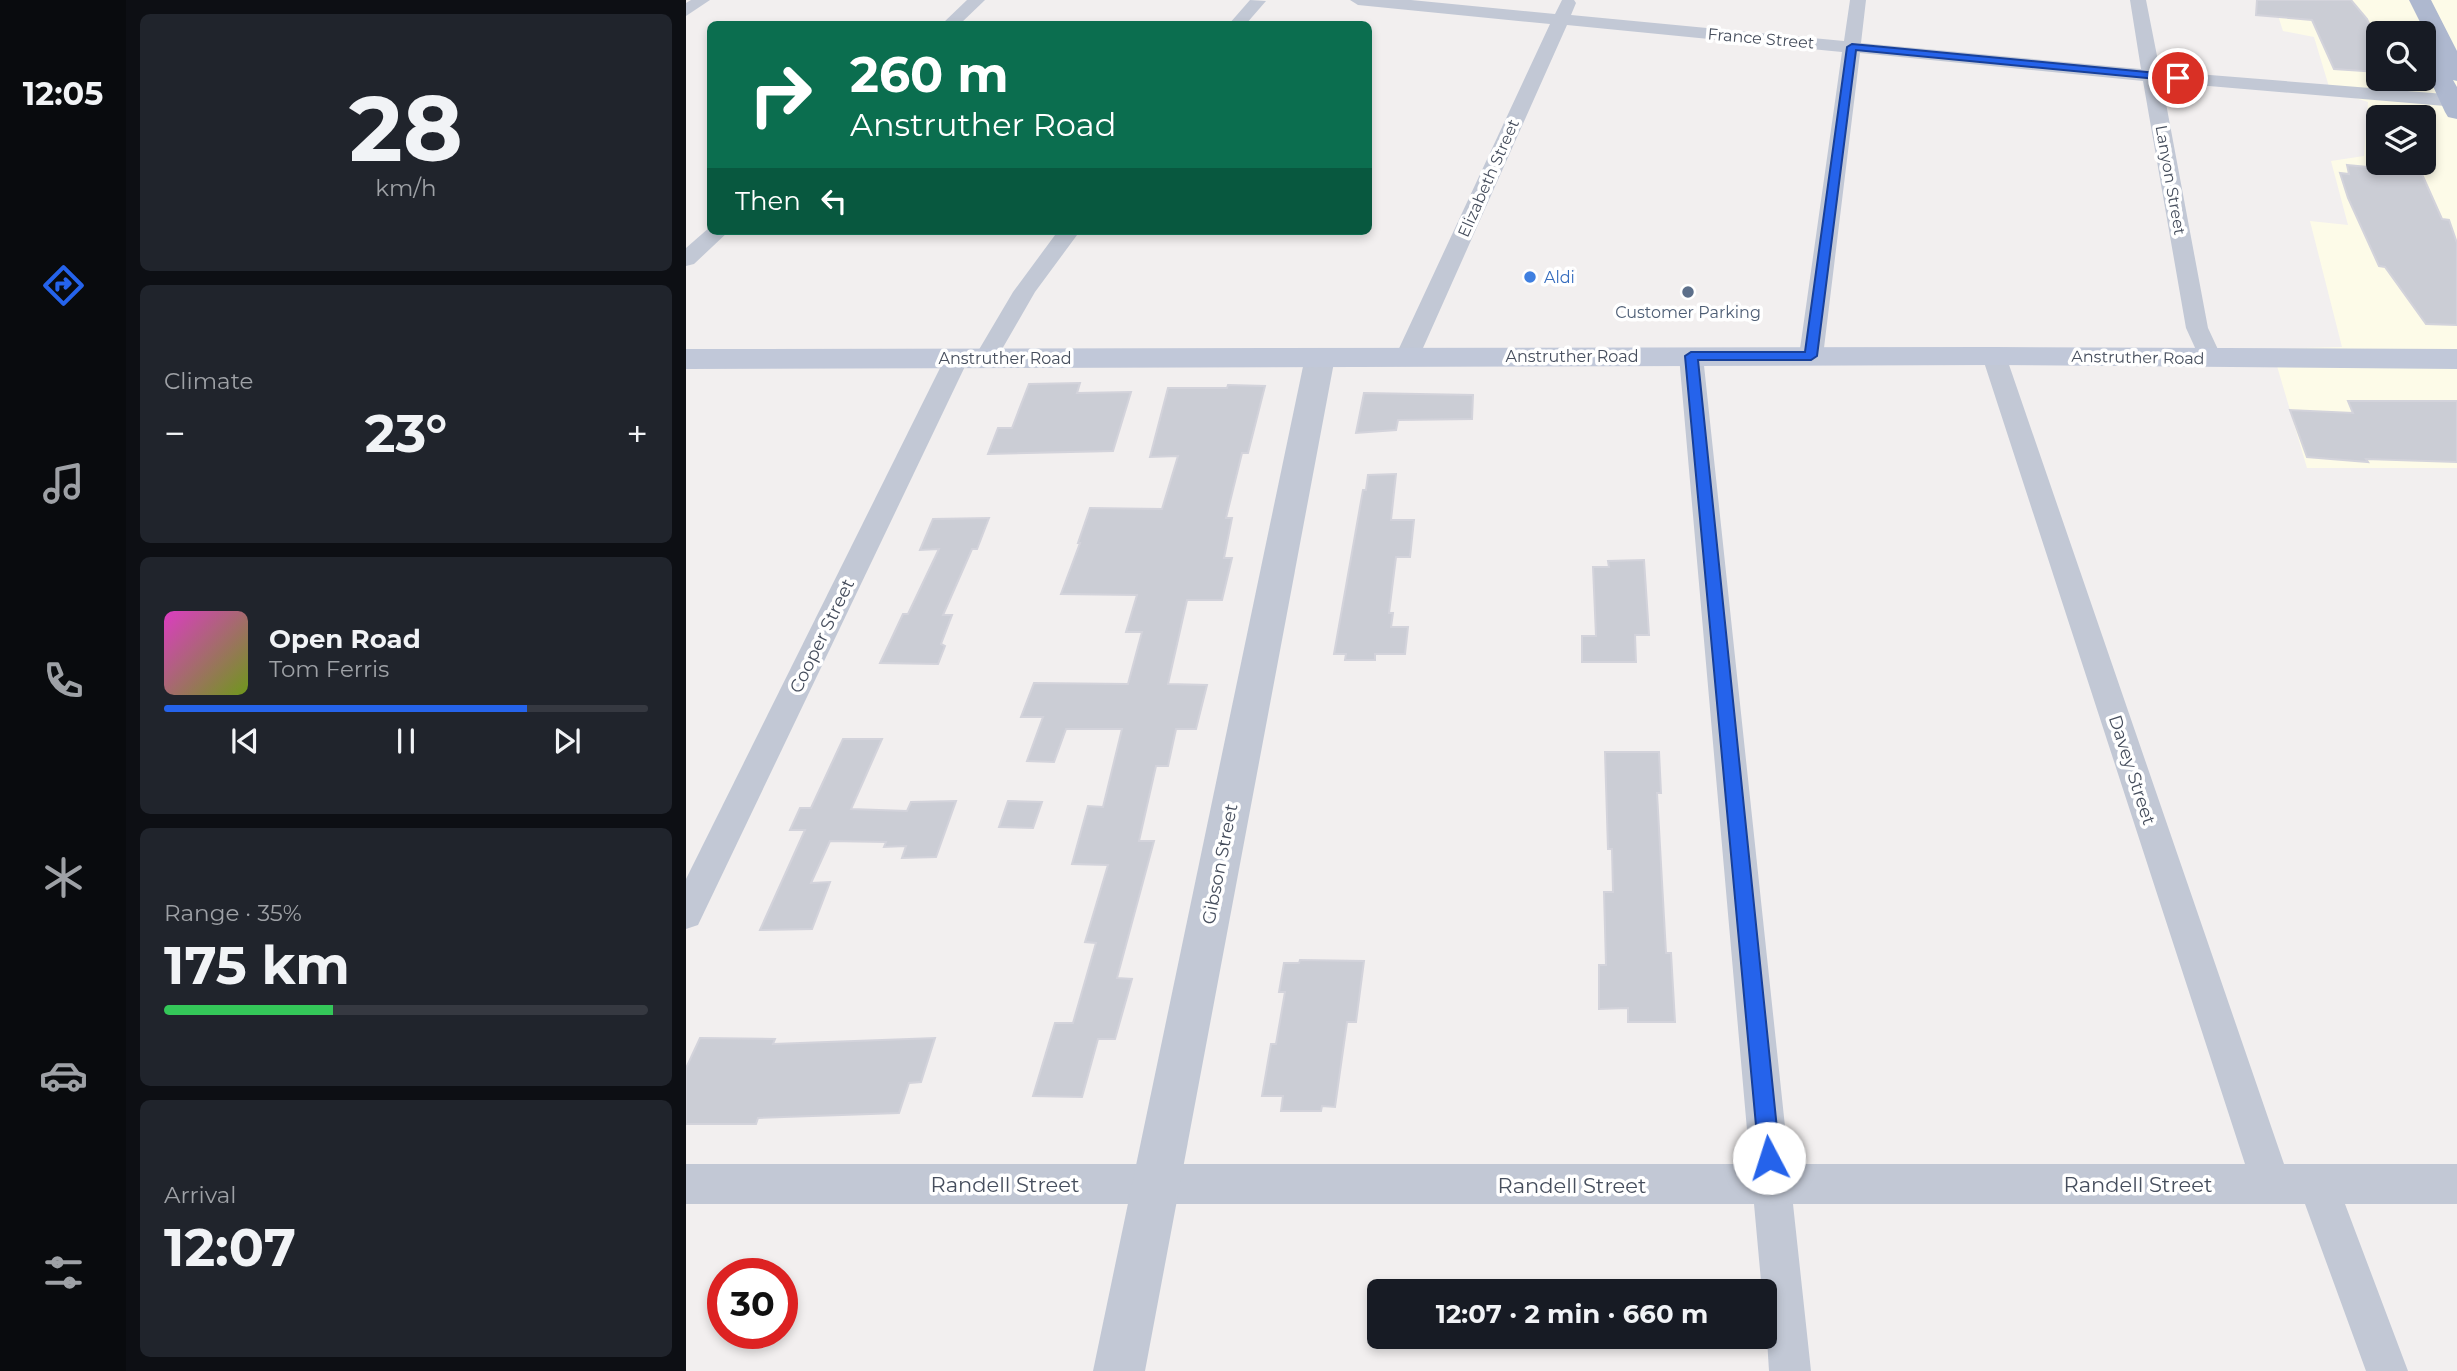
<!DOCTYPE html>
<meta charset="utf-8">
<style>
:root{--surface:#171b24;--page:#20242c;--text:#f1f3f6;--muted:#9ea1a6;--line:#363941;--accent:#2563eb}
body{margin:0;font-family:Montserrat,sans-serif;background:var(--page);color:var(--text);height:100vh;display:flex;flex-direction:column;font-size:26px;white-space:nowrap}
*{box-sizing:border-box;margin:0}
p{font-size:23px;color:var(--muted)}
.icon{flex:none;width:38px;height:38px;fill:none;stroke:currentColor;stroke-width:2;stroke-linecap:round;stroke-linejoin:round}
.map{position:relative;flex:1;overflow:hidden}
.details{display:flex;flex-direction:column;gap:14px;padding:14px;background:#0d0f14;width:560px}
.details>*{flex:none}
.banner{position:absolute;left:21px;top:21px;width:665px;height:214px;border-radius:10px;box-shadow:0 4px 10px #0003;background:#0b6e4f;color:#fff;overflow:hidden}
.controls{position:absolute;left:1680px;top:21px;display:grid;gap:14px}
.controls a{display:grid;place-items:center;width:70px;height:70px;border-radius:10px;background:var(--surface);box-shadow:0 4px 10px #0003;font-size:35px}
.speed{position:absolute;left:21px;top:1258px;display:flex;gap:14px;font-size:35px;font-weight:700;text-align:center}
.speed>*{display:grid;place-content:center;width:91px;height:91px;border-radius:50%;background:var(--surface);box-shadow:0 4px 10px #0003;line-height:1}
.speed .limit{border:10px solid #d22;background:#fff;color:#111}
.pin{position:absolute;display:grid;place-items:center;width:60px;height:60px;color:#fff;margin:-30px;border:4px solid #fff;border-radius:50%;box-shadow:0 2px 7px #0007}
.me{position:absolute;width:77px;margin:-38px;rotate:355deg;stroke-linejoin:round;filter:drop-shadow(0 0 5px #0008)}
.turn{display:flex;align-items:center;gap:24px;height:147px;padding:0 28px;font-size:32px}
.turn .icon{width:91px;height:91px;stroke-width:2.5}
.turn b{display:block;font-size:49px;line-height:60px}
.then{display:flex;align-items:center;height:66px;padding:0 28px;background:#0003;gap:14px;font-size:26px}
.big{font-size:52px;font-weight:700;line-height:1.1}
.details .tile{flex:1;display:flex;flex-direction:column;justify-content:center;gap:10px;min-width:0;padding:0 24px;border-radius:10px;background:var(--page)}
.details .dial{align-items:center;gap:0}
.dial b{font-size:91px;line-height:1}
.song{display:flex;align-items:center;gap:21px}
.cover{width:84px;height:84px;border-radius:10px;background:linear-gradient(135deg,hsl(310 70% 55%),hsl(80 70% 35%))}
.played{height:7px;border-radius:4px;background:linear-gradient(90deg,var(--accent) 75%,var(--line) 75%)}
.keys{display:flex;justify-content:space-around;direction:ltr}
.heat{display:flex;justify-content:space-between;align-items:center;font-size:38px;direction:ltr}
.charge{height:10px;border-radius:5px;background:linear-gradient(90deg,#34c759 35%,var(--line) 0)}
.trip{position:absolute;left:681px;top:1279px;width:410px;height:70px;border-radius:10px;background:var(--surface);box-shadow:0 4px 10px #0003;font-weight:700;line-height:70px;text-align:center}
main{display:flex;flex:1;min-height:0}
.dock{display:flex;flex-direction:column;width:126px;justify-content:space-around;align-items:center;background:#090b0e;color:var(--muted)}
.dock .icon{width:49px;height:49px}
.dock .active{color:var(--accent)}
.dock b{font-size:32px;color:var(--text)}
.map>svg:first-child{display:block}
.commercial{fill:#fdfbe8;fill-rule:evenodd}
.building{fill:#cbcdd5;stroke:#d3d3db;stroke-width:2}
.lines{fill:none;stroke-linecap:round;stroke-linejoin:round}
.minor{fill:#c2c8d5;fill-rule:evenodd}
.tertiary{fill:#c2c8d5;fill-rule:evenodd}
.secondary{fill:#c1c8d9;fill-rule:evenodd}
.primary{fill:#aeb8cf;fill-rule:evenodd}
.route{fill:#2563eb;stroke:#184099;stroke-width:2}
.shop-dot{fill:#3f7fe0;stroke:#fff;stroke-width:2.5}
.service-dot{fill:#5c6f8a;stroke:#fff;stroke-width:2.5}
.labels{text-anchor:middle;stroke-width:7;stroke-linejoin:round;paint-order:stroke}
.far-street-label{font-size:16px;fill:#464e5d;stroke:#fff}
.far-shop-label{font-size:16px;fill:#366cbe;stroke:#fff;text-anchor:start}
.far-service-label{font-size:16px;fill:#4e5e75;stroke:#fff}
.street-label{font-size:18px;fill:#464e5d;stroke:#fff}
.near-street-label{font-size:21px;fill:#464e5d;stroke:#fff}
</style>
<main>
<nav class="dock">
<b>12:05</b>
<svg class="icon active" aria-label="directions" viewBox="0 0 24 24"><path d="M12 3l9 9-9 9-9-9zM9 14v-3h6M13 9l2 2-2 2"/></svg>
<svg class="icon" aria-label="music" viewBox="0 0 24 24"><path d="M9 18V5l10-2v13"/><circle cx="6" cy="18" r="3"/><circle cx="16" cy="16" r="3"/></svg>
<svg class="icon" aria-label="phone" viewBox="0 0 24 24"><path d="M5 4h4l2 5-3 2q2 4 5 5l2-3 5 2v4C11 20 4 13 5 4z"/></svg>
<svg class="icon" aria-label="climate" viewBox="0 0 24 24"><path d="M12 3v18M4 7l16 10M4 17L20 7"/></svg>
<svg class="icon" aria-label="car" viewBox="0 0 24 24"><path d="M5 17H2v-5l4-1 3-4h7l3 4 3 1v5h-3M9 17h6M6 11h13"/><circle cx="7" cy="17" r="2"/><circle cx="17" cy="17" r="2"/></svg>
<svg class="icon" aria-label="filters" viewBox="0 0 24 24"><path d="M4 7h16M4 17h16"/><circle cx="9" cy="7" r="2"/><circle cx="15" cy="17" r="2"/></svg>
</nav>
<section class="details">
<div class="tile dial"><b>28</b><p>km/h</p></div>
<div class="tile"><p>Climate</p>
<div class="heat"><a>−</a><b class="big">23°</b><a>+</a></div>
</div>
<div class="tile">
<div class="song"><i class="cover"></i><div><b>Open Road</b><p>Tom Ferris</p></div></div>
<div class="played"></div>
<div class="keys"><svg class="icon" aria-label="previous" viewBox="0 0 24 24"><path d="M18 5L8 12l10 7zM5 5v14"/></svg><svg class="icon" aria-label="pause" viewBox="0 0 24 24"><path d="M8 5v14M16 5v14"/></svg><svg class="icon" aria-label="next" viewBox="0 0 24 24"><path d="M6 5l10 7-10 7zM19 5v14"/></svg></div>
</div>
<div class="tile"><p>Range · 35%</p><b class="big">175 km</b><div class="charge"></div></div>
<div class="tile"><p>Arrival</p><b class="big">12:07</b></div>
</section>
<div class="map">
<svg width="1771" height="1371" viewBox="0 0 1771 1371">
<rect width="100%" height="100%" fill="#f2efef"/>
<path class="commercial" d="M 1587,0 L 1771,0 L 1771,468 L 1621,468 L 1586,349 L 1656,347 L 1624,221 L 1662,225 L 1645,161 L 1678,156 L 1682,102 L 1644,90 L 1628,37 L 1597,31 ZM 1692,33 L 1738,33 L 1738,79 L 1692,79 ZM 1692,117 L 1738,117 L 1738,163 L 1692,163 Z"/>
<g class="building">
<polygon points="1571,0 1665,0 1681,19 1692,43 1692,72 1648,69 1626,20 1570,15"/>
<polygon points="1661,165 1735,172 1756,219 1763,220 1771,243 1771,325 1740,324 1699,267 1693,266 1662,198 1654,173 1663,174"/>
<polygon points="394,383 391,393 445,392 427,451 302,454 312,428 326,428 343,384"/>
<polygon points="542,385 579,386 562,453 556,453 540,518 546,518 538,558 546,558 536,600 501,600 482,684 521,685 510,729 490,729 482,766 470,766 453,841 468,841 431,978 446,979 429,1039 412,1039 396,1097 347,1096 369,1023 387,1023 410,943 399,942 422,865 386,864 402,806 417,807 436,729 380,729 368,762 341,761 357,717 335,717 348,683 442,684 456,632 440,632 451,595 375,594 394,543 392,543 404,508 476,509 492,456 464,457 482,388 541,388"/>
<polygon points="678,393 787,395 786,419 712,420 710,430 670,433"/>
<polygon points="1662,401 1771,401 1771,462 1680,459 1682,462 1621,457 1604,410 1667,413"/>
<polygon points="710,474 705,520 728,520 724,557 710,557 703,613 707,613 705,627 722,627 719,654 689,654 689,660 659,660 660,654 648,654 677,490 680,490 682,475"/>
<polygon points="303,518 291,549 286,549 257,615 266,615 255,644 259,646 252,664 194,663 217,614 222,614 253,549 234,550 247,519"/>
<polygon points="958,560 963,635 949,635 950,662 896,662 896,636 910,636 907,567 923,567 922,561"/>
<polygon points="157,739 196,739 165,809 221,811 225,802 270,801 250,857 216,858 220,846 198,847 200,842 144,841 125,883 144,882 126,929 74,930 119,830 104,830 114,808 125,808"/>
<polygon points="919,752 973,752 975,793 971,793 980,953 985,953 989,1022 942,1022 942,1008 913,1009 913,965 920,965 918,892 927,892 926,849 922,849"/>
<polygon points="322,801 356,802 347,828 313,827"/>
<polygon points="614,960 678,961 670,1022 661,1022 649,1107 636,1106 635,1111 595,1111 597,1096 576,1096 585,1044 590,1044 599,992 593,992 598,963 613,963"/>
<polygon points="14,1038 89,1039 87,1044 249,1038 235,1082 223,1083 213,1113 72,1118 70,1124 0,1124 0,1068"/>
</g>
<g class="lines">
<g class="minor">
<polygon points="5,0 24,0 0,16 0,3"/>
<polygon points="281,0 299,0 274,24 256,24"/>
<polygon points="564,0 580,1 560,24 543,24"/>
<polygon points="664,0 725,0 869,14 876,0 888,0 890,3 885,15 1158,41 1164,0 1180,0 1175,43 1455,69 1444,0 1460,0 1474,71 1771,95 1771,107 1476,82 1522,328 1536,358 1532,363 1524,365 1516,363 1500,328 1457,81 1174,53 1137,356 1133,361 1125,363 1117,361 1113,356 1156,52 881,25 733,357 729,362 721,364 713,362 709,357 864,24 672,5"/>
<polygon points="24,227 24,231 43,231 8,264 0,266 0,248"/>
<polygon points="372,231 394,231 349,292 308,363 300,365 292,363 288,358 327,292"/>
<polygon points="1005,349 1013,351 1017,356 1103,1164 1559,1164 1296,356 1300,351 1308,349 1316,351 1320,356 1598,1164 1771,1164 1771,1204 1659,1204 1722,1371 1680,1371 1619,1204 1107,1204 1125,1371 1083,1371 1078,1292 1076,1292 1068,1204 0,1204 0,1164 1064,1164 993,356 997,351"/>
<polygon points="271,351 279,353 283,358 12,925 0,929 0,879 259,358 263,353"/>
</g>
<polygon class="tertiary" points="634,348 644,351 649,357 459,1371 407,1371 619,357 624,351"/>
<polygon class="secondary" points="1308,347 1771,349 1771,369 1308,365 0,369 0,349"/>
<polygon class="primary" points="1723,0 1745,0 1771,51 1771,81 1767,80 1771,87 1771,119 1762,117 1759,112 1738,67 1738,48 1747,48"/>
</g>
<polygon class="route" points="1166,44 1492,75 1497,78 1492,81 1170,50 1131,356 1125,360 1012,360 1094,1158 1091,1166 1083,1169 1076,1166 1073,1158 999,356 1005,352 1119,352 1161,47"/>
<circle class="shop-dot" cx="844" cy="277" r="7"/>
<circle class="service-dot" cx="1002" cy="292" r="7"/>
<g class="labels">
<g class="far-street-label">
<text transform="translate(1075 38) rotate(5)" y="6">France Street</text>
<text transform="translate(802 178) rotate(-66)" y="6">Elizabeth Street</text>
<text transform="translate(1485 180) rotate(80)" y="6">Lanyon Street</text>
<text x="886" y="362">Anstruther Road</text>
<text transform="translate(1452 357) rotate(1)" y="6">Anstruther Road</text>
<text x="319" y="364">Anstruther Road</text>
</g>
<g class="far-shop-label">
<text x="858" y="283">Aldi</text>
</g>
<g class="far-service-label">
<text x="1002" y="318">Customer Parking</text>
</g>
<g class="street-label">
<text transform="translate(136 636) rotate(-64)" y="6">Cooper Street</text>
<text transform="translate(1446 770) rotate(72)" y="6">Davey Street</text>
<text transform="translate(534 864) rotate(-79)" y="6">Gibson Street</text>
</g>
<g class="near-street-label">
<text x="319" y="1192">Randell Street</text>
<text x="1452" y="1192">Randell Street</text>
<text x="886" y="1193">Randell Street</text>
</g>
</g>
</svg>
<div class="controls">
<a><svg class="icon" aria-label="search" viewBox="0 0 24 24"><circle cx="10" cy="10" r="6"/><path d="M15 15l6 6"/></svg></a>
<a><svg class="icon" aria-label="layers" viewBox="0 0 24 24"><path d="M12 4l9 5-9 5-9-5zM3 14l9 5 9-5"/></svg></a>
</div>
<div class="speed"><div class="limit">30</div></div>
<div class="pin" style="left:1492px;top:78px;background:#d93025"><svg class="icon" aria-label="arrive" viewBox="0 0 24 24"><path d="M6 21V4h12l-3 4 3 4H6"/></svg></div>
<svg class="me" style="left:1083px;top:1158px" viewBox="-20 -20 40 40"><circle r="19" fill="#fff"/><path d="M0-13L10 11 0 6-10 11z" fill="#2563eb"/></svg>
<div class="trip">12:07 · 2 min · 660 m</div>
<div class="banner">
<div class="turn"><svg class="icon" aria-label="right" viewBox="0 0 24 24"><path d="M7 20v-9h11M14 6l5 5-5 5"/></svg><div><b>260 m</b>Anstruther Road</div></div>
<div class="then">Then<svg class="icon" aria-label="left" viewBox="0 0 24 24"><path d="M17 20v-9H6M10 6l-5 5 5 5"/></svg></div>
</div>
</div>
</main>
